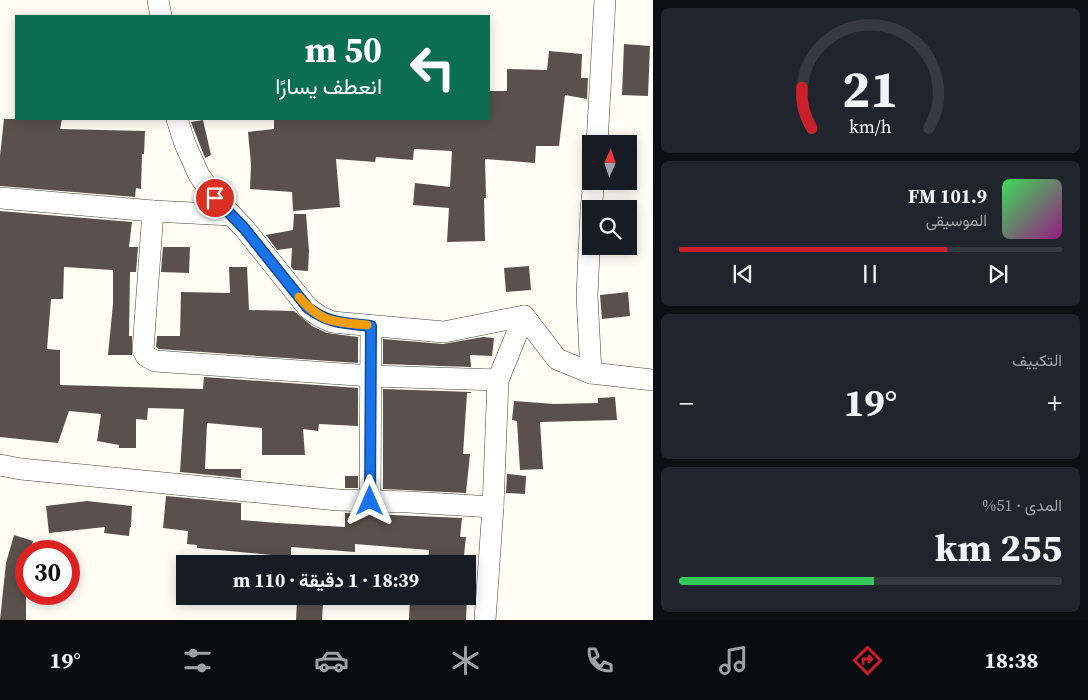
<!DOCTYPE html>
<html lang="ar">
<meta charset="utf-8">
<style>
:root{--surface:#171b24;--page:#20242c;--text:#f1f3f6;--muted:#9ea1a6;--line:#363941;--accent:#c9202b}
body{margin:0;font-family:"Source Serif 4",Vazirmatn,serif;background:var(--page);color:var(--text);direction:rtl;height:100vh;display:flex;flex-direction:column;font-size:19px;white-space:nowrap}
*{box-sizing:border-box;margin:0}
p{font-size:16px;color:var(--muted)}
.icon{flex:none;width:28px;height:28px;fill:none;stroke:currentColor;stroke-width:2;stroke-linecap:round;stroke-linejoin:round}
.map{position:relative;flex:1;overflow:hidden;direction:ltr}
.panel{display:flex;flex-direction:column;gap:8px;padding:8px;background:#0d0f14;width:435px}
.panel>*{flex:none}
.top-card{position:absolute;left:15px;top:15px;width:475px;height:105px;border-radius:0px;box-shadow:0 2px 12px #0003;direction:rtl;background:#0b6e4f;color:#fff;overflow:hidden}
.needle{width:32px;rotate:3deg}
.fabs{position:absolute;left:582px;top:135px;display:grid;gap:10px}
.fabs a{display:grid;place-items:center;width:55px;height:55px;border-radius:0px;background:var(--surface);box-shadow:0 2px 12px #0003;font-size:25px}
.speed{position:absolute;left:15px;top:540px;display:flex;gap:10px;font-size:25px;font-weight:700;text-align:center}
.speed>*{display:grid;place-content:center;width:65px;height:65px;border-radius:50%;background:var(--surface);box-shadow:0 2px 12px #0003;line-height:1}
.speed .limit{border:8px solid #d22;background:#fff;color:#111}
.pin{position:absolute;display:grid;place-items:center;width:42px;height:42px;color:#fff;margin:-21px;border:2px solid #fff;border-radius:50%;box-shadow:0 1px 5px #0007}
.me{position:absolute;width:55px;margin:-28px;rotate:0deg;stroke-linejoin:round;filter:drop-shadow(0 0 4px #0008)}
.turn{display:flex;align-items:center;gap:18px;height:105px;padding:0 25px;font-size:22px}
.turn .icon{width:65px;height:65px;stroke-width:2.5}
.turn b{display:block;font-size:35px;line-height:42px}
.big{font-size:38px;font-weight:700;line-height:1.1}
.panel .tile{flex:1;display:flex;flex-direction:column;justify-content:center;gap:8px;min-width:0;padding:0 18px;border-radius:8px;background:var(--page)}
.panel .dial{align-items:center;gap:0}
.dial svg{height:130px;overflow:visible;fill:none;stroke:var(--line);stroke-width:7;stroke-linecap:round;text-anchor:middle}
.dial text{fill:var(--text);stroke:none}
.song{display:flex;align-items:center;gap:15px}
.cover{width:60px;height:60px;border-radius:8px;background:linear-gradient(135deg,hsl(130 70% 55%),hsl(310 70% 35%))}
.played{height:5px;border-radius:2px;background:linear-gradient(90deg,var(--accent) 70%,var(--line) 70%)}
.keys{display:flex;justify-content:space-around;direction:ltr}
.heat{display:flex;justify-content:space-between;align-items:center;font-size:28px;direction:ltr}
.charge{height:8px;border-radius:4px;background:linear-gradient(90deg,#34c759 51%,var(--line) 0)}
.trip{position:absolute;left:176px;top:555px;width:300px;height:50px;border-radius:0px;background:var(--surface);box-shadow:0 2px 12px #0003;font-weight:700;line-height:50px;text-align:center;direction:rtl}
.menu{display:flex;height:80px;justify-content:space-around;align-items:center;background:#090b0e;color:var(--muted)}
.menu .icon{width:35px;height:35px}
.menu .active{color:var(--accent)}
.menu b{font-size:22px;color:var(--text)}
main{display:flex;flex:1;min-height:0}
.map>svg:first-child{display:block}
.building{fill:#5a514c}
.lines{fill:none;stroke-linecap:round;stroke-linejoin:round}
.minor-casing{stroke:#434343;stroke-width:22}
.minor{stroke:#fff;stroke-width:21}
.route-casing{stroke:#114b97;stroke-width:12}
.route{stroke:#1a73e8;stroke-width:9}
.slow{stroke:#f59e0b;stroke-width:9}
</style>
<main>
<section class="panel">
<div class="tile dial"><svg viewBox="0 0 100 80">
<path d="M14 69A42 42 0 1 1 86 69"/>
<path d="M14 69A42 42 0 0 1 8 44" stroke="#c9202b"/>
<text x="50" y="56" font-size="32" font-weight="700">21</text>
<text x="50" y="72" font-size="11">km/h</text>
</svg></div>
<div class="tile">
<div class="song"><i class="cover"></i><div><b>101.9 FM</b><p>الموسيقى</p></div></div>
<div class="played"></div>
<div class="keys"><svg class="icon" aria-label="previous" viewBox="0 0 24 24"><path d="M18 5L8 12l10 7zM5 5v14"/></svg><svg class="icon" aria-label="pause" viewBox="0 0 24 24"><path d="M8 5v14M16 5v14"/></svg><svg class="icon" aria-label="next" viewBox="0 0 24 24"><path d="M6 5l10 7-10 7zM19 5v14"/></svg></div>
</div>
<div class="tile"><p>التكييف</p>
<div class="heat"><a>−</a><b class="big">19°</b><a>+</a></div>
</div>
<div class="tile"><p>المدى · 51%</p><b class="big">255 km</b><div class="charge"></div></div>
</section>
<div class="map">
<svg width="653" height="620" viewBox="0 0 653 620">
<rect width="100%" height="100%" fill="#fffdf4"/>
<g class="building">
<polygon points="624,44 650,46 648,96 622,95"/>
<polygon points="549,51 582,54 581,78 588,78 587,99 565,95 559,146 536,146 535,163 485,159 486,198 484,198 485,241 447,242 449,208 413,205 415,183 450,187 452,151 414,149 413,160 376,157 375,162 336,159 340,207 293,211 292,192 250,189 251,164 248,132 274,129 274,119 489,119 489,91 507,91 507,69 547,70"/>
<polygon points="4,119 62,119 60,129 145,131 144,154 142,154 141,189 136,188 135,197 0,186 0,156"/>
<polygon points="203,120 211,155 205,158 191,122"/>
<polygon points="0,211 132,222 129,247 138,247 136,272 130,272 129,336 132,336 132,355 108,355 113,304 113,270 64,267 63,299 51,299 47,349 60,350 60,385 203,389 204,377 358,388 358,426 319,424 318,431 303,429 305,455 262,455 262,428 207,423 205,469 241,469 241,478 180,472 184,409 148,408 147,420 136,419 136,448 119,448 119,445 97,441 101,414 69,411 58,443 0,437"/>
<polygon points="294,214 306,214 309,251 308,271 294,270 291,267 292,248 277,250 266,235 293,230"/>
<polygon points="163,247 190,247 189,273 161,272"/>
<polygon points="529,266 531,290 506,292 504,268"/>
<polygon points="229,267 247,267 249,310 294,311 312,326 327,333 358,337 358,363 159,349 156,347 157,336 180,336 181,292 230,293"/>
<polygon points="628,292 630,316 602,319 600,295"/>
<polygon points="483,337 494,338 492,356 470,355 471,367 383,364 383,339 443,344"/>
<polygon points="383,389 471,392 471,393 467,393 463,454 470,454 466,493 383,489"/>
<polygon points="615,397 617,420 540,422 543,469 520,470 517,421 512,420 514,401 554,404 598,403 598,398"/>
<polygon points="507,474 526,476 525,494 506,493"/>
<rect x="345" y="476" width="13" height="12"/>
<polygon points="166,496 241,503 241,520 277,523 345,527 345,513 462,518 460,537 466,537 463,564 428,562 429,550 355,544 355,552 291,547 291,564 272,564 272,555 197,548 197,545 187,544 188,531 163,528"/>
<polygon points="87,501 132,506 131,527 130,527 129,536 104,533 105,527 49,533 46,506"/>
<polygon points="14,535 33,541 30,551 26,551 26,620 0,620 6,563"/>
<polygon points="410,596 467,596 466,620 409,620"/>
<polygon points="297,602 323,603 322,620 296,620"/>
</g>
<g class="lines">
<g class="minor-casing">
<g id="minor">
<polyline points="158,0 161,16"/>
<polyline points="177,119 185,144 199,175 215,198 244,228 308,308 319,316 332,322 444,332 524,316 557,359 591,373 653,380"/>
<polyline points="597,144 605,0"/>
<polyline points="0,198 153,211 231,215"/>
<polyline points="591,209 594,181"/>
<polyline points="153,211 143,350 146,356 155,361 371,376 498,380"/>
<polyline points="591,373 587,295 591,211"/>
<polyline points="0,465 21,469 338,500 409,502 493,507"/>
<polyline points="370,501 371,326"/>
<polyline points="485,620 493,507 498,380 524,316"/>
</g>
</g>
<use href="#minor" class="minor"/>
</g>
<g class="lines">
<g class="route-casing">
<path id="route" d="M 215,198 L 244,228 L 308,308 C 330,324 345,323 371,326 L 370,501"/>
</g>
<use href="#route" class="route"/>
<path class="slow" d="M 299,297 C 321,323 334,322 367,325"/>
</g>
</svg>
<div class="fabs">
<a><svg class="needle" viewBox="-14 -14 28 28"><path d="M0-13l5 13h-10z" fill="#e53935"/><path d="M0 13l5-13h-10z" fill="#9ea1a6"/></svg></a>
<a><svg class="icon" aria-label="search" viewBox="0 0 24 24"><circle cx="10" cy="10" r="6"/><path d="M15 15l6 6"/></svg></a>
</div>
<div class="speed"><div class="limit">30</div></div>
<div class="pin" style="left:215px;top:198px;background:#d93025"><svg class="icon" aria-label="arrive" viewBox="0 0 24 24"><path d="M6 21V4h12l-3 4 3 4H6"/></svg></div>
<svg class="me" style="left:370px;top:501px" viewBox="-20 -20 40 40"><path d="M0-17L14 15 0 8-14 15z" fill="#1a73e8" stroke="#fff" stroke-width="4"/></svg>
<div class="trip">18:39 · 1 دقيقة · 110 m</div>
<div class="top-card">
<div class="turn"><svg class="icon" aria-label="left" viewBox="0 0 24 24"><path d="M17 20v-9H6M10 6l-5 5 5 5"/></svg><div><b>50 m</b>انعطف يسارًا</div></div>
</div>
</div>
</main>
<nav class="menu">
<b>18:38</b>
<svg class="icon active" aria-label="directions" viewBox="0 0 24 24"><path d="M12 3l9 9-9 9-9-9zM9 14v-3h6M13 9l2 2-2 2"/></svg>
<svg class="icon" aria-label="music" viewBox="0 0 24 24"><path d="M9 18V5l10-2v13"/><circle cx="6" cy="18" r="3"/><circle cx="16" cy="16" r="3"/></svg>
<svg class="icon" aria-label="phone" viewBox="0 0 24 24"><path d="M5 4h4l2 5-3 2q2 4 5 5l2-3 5 2v4C11 20 4 13 5 4z"/></svg>
<svg class="icon" aria-label="climate" viewBox="0 0 24 24"><path d="M12 3v18M4 7l16 10M4 17L20 7"/></svg>
<svg class="icon" aria-label="car" viewBox="0 0 24 24"><path d="M5 17H2v-5l4-1 3-4h7l3 4 3 1v5h-3M9 17h6M6 11h13"/><circle cx="7" cy="17" r="2"/><circle cx="17" cy="17" r="2"/></svg>
<svg class="icon" aria-label="filters" viewBox="0 0 24 24"><path d="M4 7h16M4 17h16"/><circle cx="9" cy="7" r="2"/><circle cx="15" cy="17" r="2"/></svg>
<b>19°</b>
</nav>
